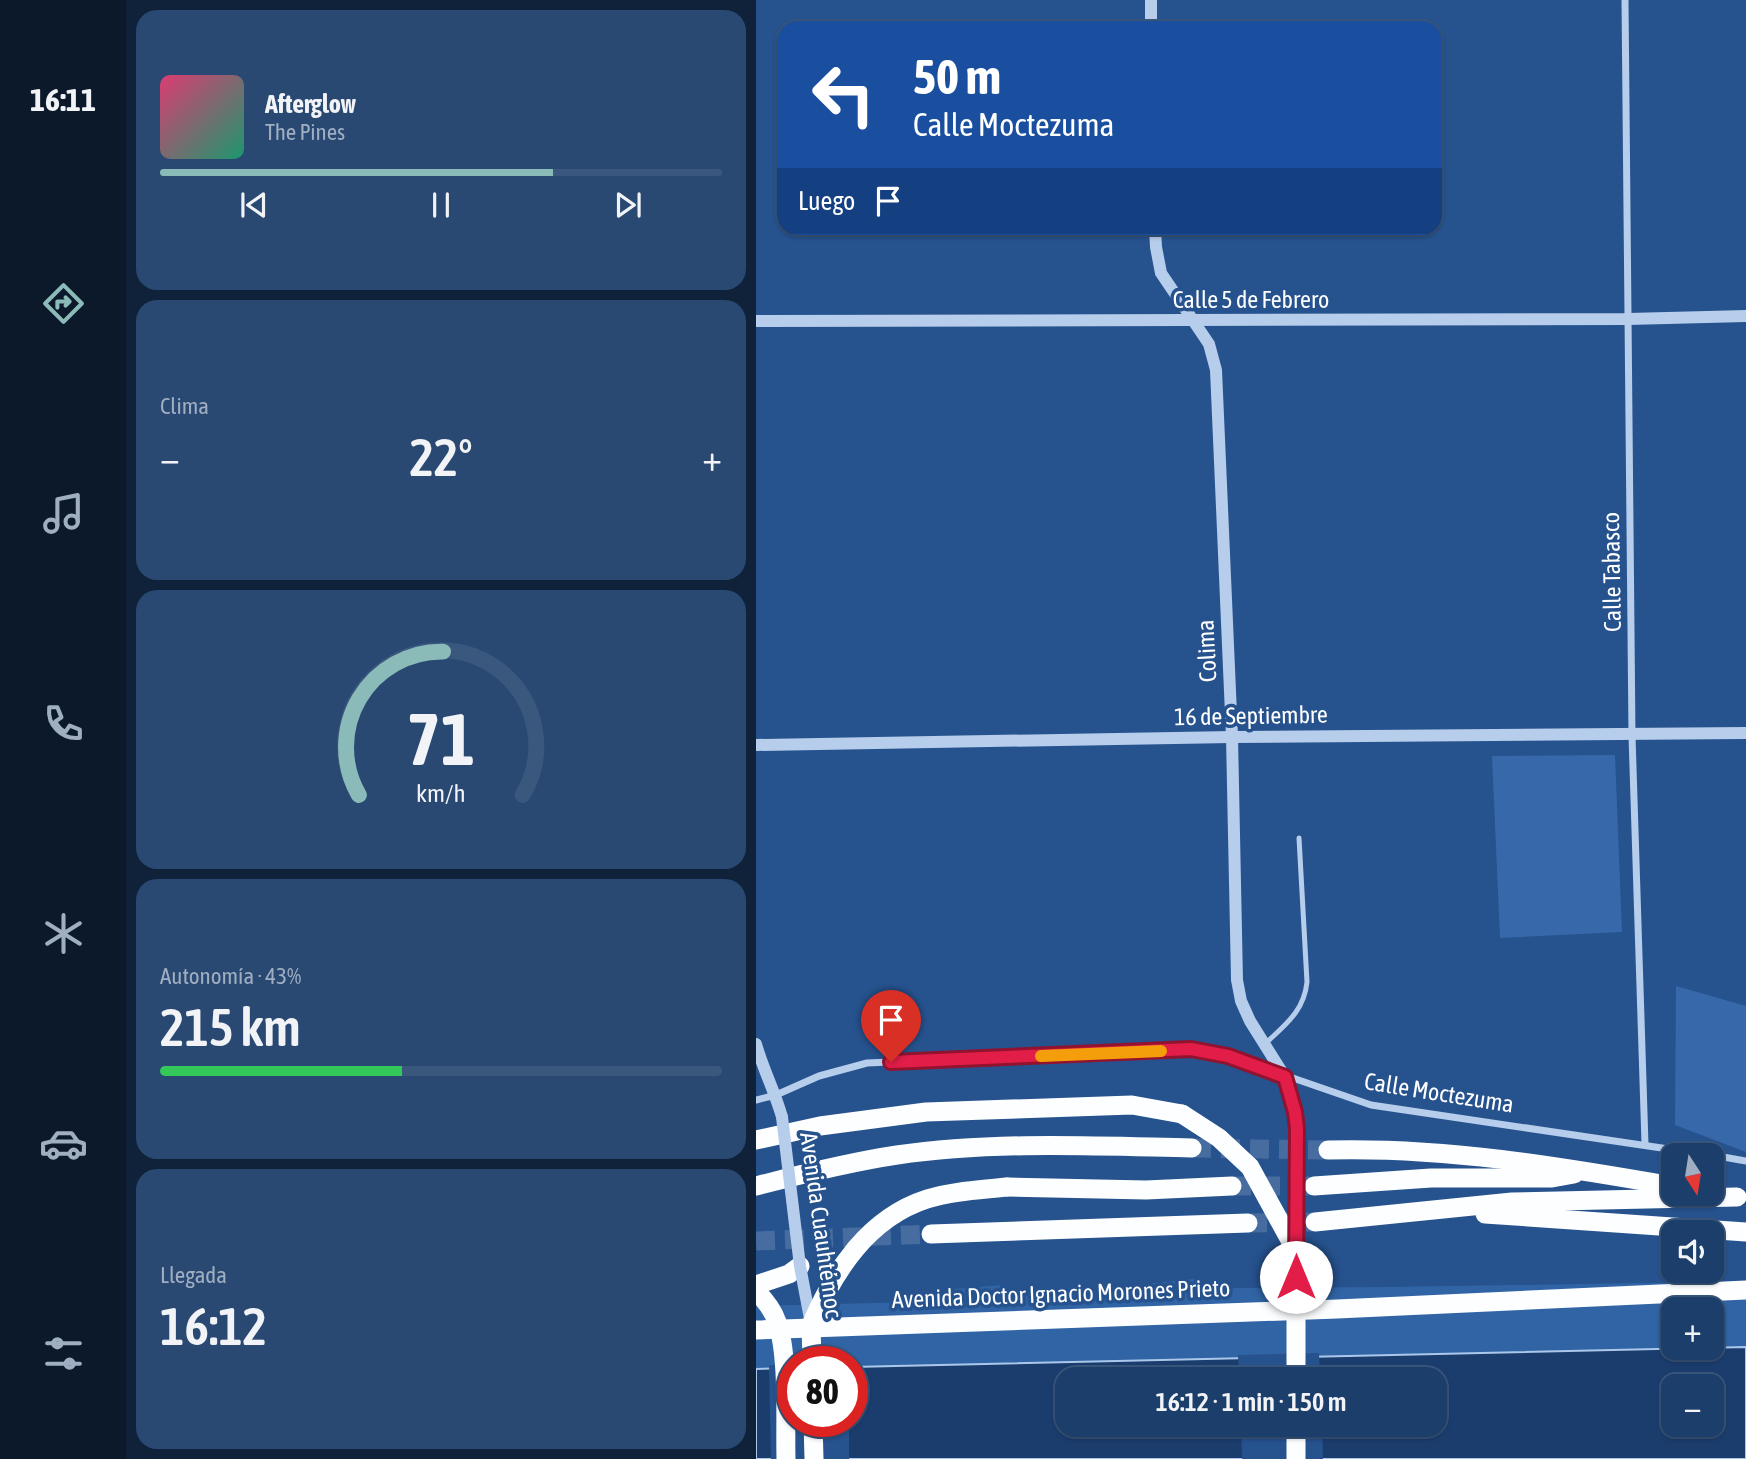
<!DOCTYPE html>
<html lang="es">
<meta charset="utf-8">
<style>
:root{--surface:#1c3e6a;--page:#294972;--text:#f1f3f6;--muted:#a0aec1;--line:#3a577e;--accent:#8bbbb9}
body{margin:0;font-family:"Asap Condensed",sans-serif;background:var(--page);color:var(--text);height:100vh;display:flex;flex-direction:column;font-size:26px;white-space:nowrap}
*{box-sizing:border-box;margin:0}
p{font-size:23px;color:var(--muted)}
.icon{flex:none;width:38px;height:38px;fill:none;stroke:currentColor;stroke-width:2;stroke-linecap:round;stroke-linejoin:round}
.map{position:relative;flex:1;overflow:hidden}
.panel{display:flex;flex-direction:column;gap:10px;padding:10px;background:#0f223a;width:630px}
.panel>*{flex:none}
.top-card{position:absolute;left:21px;top:21px;width:665px;height:214px;border-radius:21px;box-shadow:0 2px 5px #0004,0 0 0 2px var(--line);background:#1a4fa0;color:#fff;overflow:hidden}
.needle{width:46px;rotate:168deg}
.fabs{position:absolute;left:905px;top:1143px;display:grid;gap:14px}
.fabs a{display:grid;place-items:center;width:63px;height:63px;border-radius:14px;background:var(--surface);box-shadow:0 2px 5px #0004,0 0 0 2px var(--line);font-size:35px}
.speed{position:absolute;left:21px;top:1346px;display:flex;gap:14px;font-size:35px;font-weight:700;text-align:center}
.speed>*{display:grid;place-content:center;width:91px;height:91px;border-radius:50%;background:var(--surface);box-shadow:0 2px 5px #0004,0 0 0 2px var(--line);line-height:1}
.speed .limit{border:10px solid #d22;background:#fff;color:#111}
.pin{position:absolute;display:grid;place-items:center;width:60px;height:60px;color:#fff;margin:-72px -30px;border-radius:50% 50% 50% 0;rotate:-45deg;box-shadow:0 0 7px #0007}
.pin .icon{rotate:45deg}
.me{position:absolute;width:77px;margin:-38px;rotate:0deg;stroke-linejoin:round;filter:drop-shadow(0 0 5px #0008)}
.turn{display:flex;align-items:center;gap:24px;height:147px;padding:0 21px;font-size:32px}
.turn .icon{width:91px;height:91px;stroke-width:2.5}
.turn b{display:block;font-size:49px;line-height:60px}
.then{display:flex;align-items:center;height:66px;padding:0 21px;background:#0003;gap:14px;font-size:26px}
.big{font-size:52px;font-weight:600;line-height:1.1}
.panel .tile{flex:1;display:flex;flex-direction:column;justify-content:center;gap:10px;min-width:0;padding:0 24px;border-radius:21px;background:var(--page)}
.panel .dial{align-items:center;gap:0}
.dial svg{height:182px;overflow:visible;fill:none;stroke:var(--line);stroke-width:7;stroke-linecap:round;text-anchor:middle}
.dial text{fill:var(--text);stroke:none}
.song{display:flex;align-items:center;gap:21px}
.cover{width:84px;height:84px;border-radius:10px;background:linear-gradient(135deg,hsl(340 70% 55%),hsl(160 70% 35%))}
.played{height:7px;border-radius:4px;background:linear-gradient(90deg,var(--accent) 70%,var(--line) 70%)}
.keys{display:flex;justify-content:space-around;direction:ltr}
.heat{display:flex;justify-content:space-between;align-items:center;font-size:38px;direction:ltr}
.charge{height:10px;border-radius:5px;background:linear-gradient(90deg,#34c759 43%,var(--line) 0)}
.trip{position:absolute;left:299px;top:1367px;width:392px;height:70px;border-radius:21px;background:var(--surface);box-shadow:0 2px 5px #0004,0 0 0 2px var(--line);font-weight:600;line-height:70px;text-align:center}
main{display:flex;flex:1;min-height:0}
.tab-bar{display:flex;flex-direction:column;width:126px;justify-content:space-around;align-items:center;background:#0b192a;color:var(--muted)}
.tab-bar .icon{width:49px;height:49px}
.tab-bar .active{color:var(--accent)}
.tab-bar b{font-size:32px;color:var(--text)}
.map>svg:first-child{display:block}
.green{fill:#3164a5;fill-rule:evenodd}
.water{fill:#1b3d6e;stroke:#abc8eb;stroke-width:2;fill-rule:evenodd}
.pier{fill:#26528e}
.building{fill:#3769aa}
.lines{fill:none;stroke-linecap:round;stroke-linejoin:round}
.trunk-tunnel{stroke:#476c9f;stroke-width:19;stroke-dasharray:19 10;stroke-linecap:butt}
.service{stroke:#b6cdeb;stroke-width:5}
.minor{stroke:#b6cdeb;stroke-width:7}
.tertiary{stroke:#b6cdeb;stroke-width:12}
.trunk{stroke:#fcfeff;stroke-width:19}
.tertiary-bridge{stroke:#b6cdeb;stroke-width:12}
.trunk-bridge{stroke:#fcfeff;stroke-width:19}
.route-casing{stroke:#92132f;stroke-width:18}
.route{stroke:#e11d48;stroke-width:12}
.slow{stroke:#f59e0b;stroke-width:12}
.labels{text-anchor:middle;stroke-width:7;stroke-linejoin:round;paint-order:stroke}
.street-label{font-size:24px;fill:#fff;stroke:#26528e}
</style>
<main>
<nav class="tab-bar">
<b>16:11</b>
<svg class="icon active" aria-label="directions" viewBox="0 0 24 24"><path d="M12 3l9 9-9 9-9-9zM9 14v-3h6M13 9l2 2-2 2"/></svg>
<svg class="icon" aria-label="music" viewBox="0 0 24 24"><path d="M9 18V5l10-2v13"/><circle cx="6" cy="18" r="3"/><circle cx="16" cy="16" r="3"/></svg>
<svg class="icon" aria-label="phone" viewBox="0 0 24 24"><path d="M5 4h4l2 5-3 2q2 4 5 5l2-3 5 2v4C11 20 4 13 5 4z"/></svg>
<svg class="icon" aria-label="climate" viewBox="0 0 24 24"><path d="M12 3v18M4 7l16 10M4 17L20 7"/></svg>
<svg class="icon" aria-label="car" viewBox="0 0 24 24"><path d="M5 17H2v-5l4-1 3-4h7l3 4 3 1v5h-3M9 17h6M6 11h13"/><circle cx="7" cy="17" r="2"/><circle cx="17" cy="17" r="2"/></svg>
<svg class="icon" aria-label="filters" viewBox="0 0 24 24"><path d="M4 7h16M4 17h16"/><circle cx="9" cy="7" r="2"/><circle cx="15" cy="17" r="2"/></svg>
</nav>
<section class="panel">
<div class="tile">
<div class="song"><i class="cover"></i><div><b>Afterglow</b><p>The Pines</p></div></div>
<div class="played"></div>
<div class="keys"><svg class="icon" aria-label="previous" viewBox="0 0 24 24"><path d="M18 5L8 12l10 7zM5 5v14"/></svg><svg class="icon" aria-label="pause" viewBox="0 0 24 24"><path d="M8 5v14M16 5v14"/></svg><svg class="icon" aria-label="next" viewBox="0 0 24 24"><path d="M6 5l10 7-10 7zM19 5v14"/></svg></div>
</div>
<div class="tile"><p>Clima</p>
<div class="heat"><a>−</a><b class="big">22°</b><a>+</a></div>
</div>
<div class="tile dial"><svg viewBox="0 0 100 80">
<path d="M14 69A42 42 0 1 1 86 69"/>
<path d="M14 69A42 42 0 0 1 51 6" stroke="#8bbbb9"/>
<text x="50" y="56" font-size="32" font-weight="700">71</text>
<text x="50" y="72" font-size="11">km/h</text>
</svg></div>
<div class="tile"><p>Autonomía · 43%</p><b class="big">215 km</b><div class="charge"></div></div>
<div class="tile"><p>Llegada</p><b class="big">16:12</b></div>
</section>
<div class="map">
<svg width="990" height="1459" viewBox="0 0 990 1459">
<rect width="100%" height="100%" fill="#26528e"/>
<path class="green" d="M 437,1279 L 465,1288 L 633,1287 L 951,1282 L 990,1284 L 990,1459 L 0,1459 L 0,1306 L 198,1301 L 197,1289 L 247,1285 L 249,1298 ZM 917,1309 L 956,1309 L 956,1348 L 917,1348 ZM 37,1362 L 96,1362 L 96,1421 L 37,1421 ZM 312,1379 L 679,1379 L 679,1424 L 312,1424 ZM 917,1386 L 956,1386 L 956,1424 L 917,1424 Z"/>
<path class="water" d="M 990,1347 L 990,1459 L 0,1459 L 0,1369 L 37,1368 L 37,1421 L 96,1421 L 96,1367 ZM 312,1379 L 679,1379 L 679,1424 L 312,1424 ZM 917,1386 L 956,1386 L 956,1424 L 917,1424 Z"/>
<g class="pier">
<polygon points="563,1353 564,1379 483,1379 482,1355"/>
<polygon points="13,1365 37,1365 37,1421 93,1421 93,1459 15,1459"/>
<polygon points="485,1425 566,1425 567,1459 486,1459"/>
</g>
<g class="building">
<polygon points="859,755 866,932 744,938 736,756"/>
<polygon points="920,986 990,1006 990,1152 919,1125"/>
</g>
<g class="lines">
<g class="trunk-tunnel">
<polyline points="436,1148 572,1150"/>
<polyline points="476,1186 558,1186"/>
<polyline points="492,1223 559,1222"/>
<polyline points="0,1241 175,1234"/>
</g>
<path class="service" d="M 510,1043 C 530,1024 548,1011 551,982 L 543,838"/>
<g class="minor">
<polyline points="869,0 876,736 889,1144"/>
<polyline points="0,1100 20,1095 63,1076 111,1063 435,1049 473,1056 615,1105 953,1155"/>
<polyline points="956,1155 990,1161"/>
</g>
<g class="tertiary">
<polyline points="395,0 395,28"/>
<polyline points="399,228 400,247 405,273 453,344 460,370 476,737 481,980 485,1001 494,1021 529,1077 539,1112 541,1129"/>
<polyline points="0,321 872,319 990,316"/>
<polyline points="0,745 476,737 990,733"/>
<path d="M 0,1044 C 7,1069 19,1092 26,1117"/>
</g>
<g class="trunk">
<polyline points="0,1140 64,1126 170,1112 376,1105 426,1114"/>
<path d="M 572,1150 C 689,1147 802,1166 917,1186"/>
<path d="M 0,1186 C 46,1174 94,1162 141,1155 C 239,1141 338,1146 436,1148"/>
<polyline points="558,1186 675,1178 796,1178 818,1174"/>
<polyline points="251,1187 390,1190 476,1186"/>
<polyline points="729,1214 990,1232"/>
<polyline points="559,1222 756,1202 981,1197"/>
<polyline points="175,1234 492,1223"/>
<polyline points="540,1251 540,1379"/>
<polyline points="0,1285 33,1274 44,1266"/>
<path d="M 0,1291 C 9,1300 17,1310 21,1322 C 33,1355 29,1422 30,1459"/>
<polyline points="55,1325 56,1362"/>
<polyline points="57,1421 58,1459"/>
<polyline points="540,1424 540,1459"/>
</g>
<g class="tertiary-bridge">
<polyline points="26,1117 44,1266 55,1324"/>
<polyline points="540,1247 541,1129"/>
</g>
<g class="trunk-bridge">
<polyline points="426,1114 463,1138 494,1167 540,1251"/>
<path d="M 55,1325 C 78,1271 112,1218 171,1199 C 197,1191 224,1190 251,1187"/>
<polyline points="0,1330 581,1309 990,1290"/>
</g>
</g>
<g class="lines">
<g class="route-casing">
<polyline id="route" points="135,1062 435,1049 472,1056 529,1077 539,1112 541,1129 540,1277"/>
</g>
<use href="#route" class="route"/>
<polyline class="slow" points="285,1056 405,1051"/>
</g>
<g class="labels">
<g class="street-label">
<text x="495" y="308">Calle 5 de Febrero</text>
<text transform="translate(856 572) rotate(-91)" y="8">Calle Tabasco</text>
<text transform="translate(451 651) rotate(-93)" y="8">Colima</text>
<text transform="translate(495 716) rotate(-1)" y="8">16 de Septiembre</text>
<text transform="translate(683 1093) rotate(9)" y="8">Calle Moctezuma</text>
<text transform="translate(65 1225) rotate(82)" y="8">Avenida Cuauhtémoc</text>
<text transform="translate(305 1294) rotate(-2)" y="8">Avenida Doctor Ignacio Morones Prieto</text>
</g>
</g>
</svg>
<div class="fabs">
<a><svg class="needle" viewBox="-14 -14 28 28"><path d="M0-13l5 13h-10z" fill="#e53935"/><path d="M0 13l5-13h-10z" fill="#a0aec1"/></svg></a>
<a><svg class="icon" aria-label="sound" viewBox="0 0 24 24"><path d="M4 9h4l5-4v14l-5-4H4zM17 9q2 3 0 6"/></svg></a>
<a>+</a>
<a>−</a>
</div>
<div class="speed"><div class="limit">80</div></div>
<div class="pin" style="left:135px;top:1062px;background:#d93025"><svg class="icon" aria-label="arrive" viewBox="0 0 24 24"><path d="M6 21V4h12l-3 4 3 4H6"/></svg></div>
<svg class="me" style="left:540px;top:1277px" viewBox="-20 -20 40 40"><circle r="19" fill="#fff"/><path d="M0-13L10 11 0 6-10 11z" fill="#e11d48"/></svg>
<div class="trip">16:12 · 1 min · 150 m</div>
<div class="top-card">
<div class="turn"><svg class="icon" aria-label="left" viewBox="0 0 24 24"><path d="M17 20v-9H6M10 6l-5 5 5 5"/></svg><div><b>50 m</b>Calle Moctezuma</div></div>
<div class="then">Luego<svg class="icon" aria-label="arrive" viewBox="0 0 24 24"><path d="M6 21V4h12l-3 4 3 4H6"/></svg></div>
</div>
</div>
</main>
